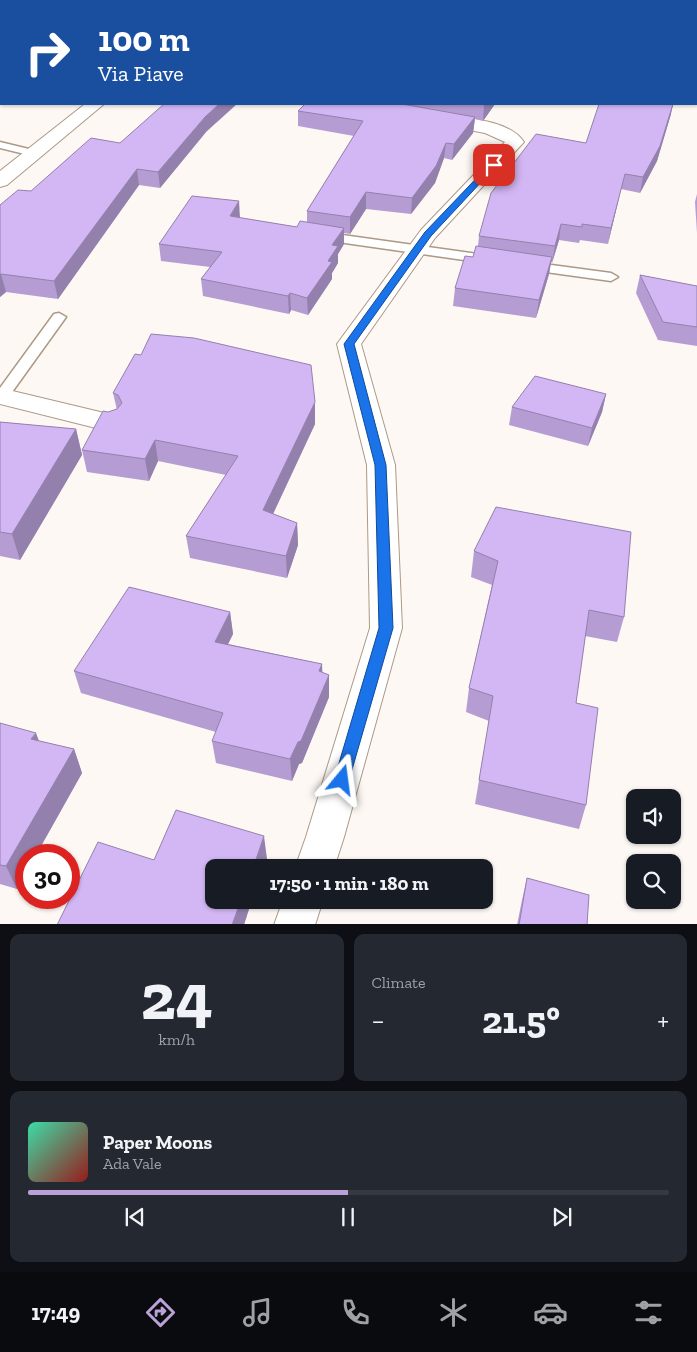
<!DOCTYPE html>
<meta charset="utf-8">
<style>
:root{--surface:#171b24;--page:#242831;--text:#f1f3f6;--muted:#9ea1a6;--line:#363941;--accent:#bba1d7}
body{margin:0;font-family:"Zilla Slab",serif;background:var(--page);color:var(--text);height:100vh;display:flex;flex-direction:column;font-size:19px;white-space:nowrap}
*{box-sizing:border-box;margin:0}
p{font-size:16px;color:var(--muted)}
.icon{flex:none;width:28px;height:28px;fill:none;stroke:currentColor;stroke-width:2;stroke-linecap:round;stroke-linejoin:round}
.map{position:relative;height:924px;overflow:hidden}
.side{display:flex;flex-direction:column;gap:10px;padding:10px;background:#0d0f14;flex:1}
.side>*{flex:none}
.hud{position:absolute;left:0px;top:0px;width:698px;height:105px;box-shadow:0 1px 4px #0004;background:#1a4fa0;color:#fff;overflow:hidden}
.buttons{position:absolute;left:626px;top:789px;display:grid;gap:10px}
.buttons a{display:grid;place-items:center;width:55px;height:55px;border-radius:10px;background:var(--surface);box-shadow:0 1px 4px #0004;font-size:25px}
.speed{position:absolute;left:15px;top:844px;display:flex;gap:10px;font-size:25px;font-weight:700;text-align:center}
.speed>*{display:grid;place-content:center;width:65px;height:65px;border-radius:50%;background:var(--surface);box-shadow:0 1px 4px #0004;line-height:1}
.speed .limit{border:8px solid #d22;background:#fff;color:#111}
.pin{position:absolute;display:grid;place-items:center;width:42px;height:42px;color:#fff;margin:-21px;border-radius:10px;box-shadow:0 2px 8px #0006}
.me{position:absolute;width:55px;margin:-28px;rotate:16deg;stroke-linejoin:round;filter:drop-shadow(0 0 4px #0008)}
.turn{display:flex;align-items:center;gap:18px;height:105px;padding:0 15px;font-size:22px}
.turn .icon{width:65px;height:65px;stroke-width:2.5}
.turn b{display:block;font-size:35px;line-height:42px}
.big{font-size:38px;font-weight:700;line-height:1.1}
.side .card{flex:1;display:flex;flex-direction:column;justify-content:center;gap:8px;min-width:0;padding:0 18px;border-radius:10px;background:var(--page)}
.side .dial{align-items:center;gap:0}
.dial b{font-size:65px;line-height:1}
.song{display:flex;align-items:center;gap:15px}
.cover{width:60px;height:60px;border-radius:8px;background:linear-gradient(135deg,hsl(160 70% 55%),hsl(0 70% 35%))}
.played{height:5px;border-radius:2px;background:linear-gradient(90deg,var(--accent) 50%,var(--line) 50%)}
.keys{display:flex;justify-content:space-around;direction:ltr}
.heat{display:flex;justify-content:space-between;align-items:center;font-size:28px;direction:ltr}
.side .tiles{flex:1;display:grid;gap:10px;grid-template-columns:1fr 1fr}
.card:last-child{grid-column:span 2}
.trip{position:absolute;left:205px;top:859px;width:288px;height:50px;border-radius:10px;background:var(--surface);box-shadow:0 1px 4px #0004;font-weight:700;line-height:50px;text-align:center}
.dock{display:flex;height:80px;justify-content:space-around;align-items:center;background:#090b0e;color:var(--muted)}
.dock .icon{width:35px;height:35px}
.dock .current{color:var(--accent)}
.dock b{font-size:22px;color:var(--text)}
.map>svg:first-child{display:block}
.lines{fill:none;stroke-linecap:round;stroke-linejoin:round}
.lane-casing{stroke:#ad9985;stroke-width:3}
.street-casing{stroke:#ad9985;stroke-width:2}
.lane{fill:#fff;fill-rule:evenodd}
.street{fill:#fff;fill-rule:evenodd}
.wall{fill:#b59dd3}
.shaded-wall{fill:#9480ac}
.building{fill:#d3b7f5;stroke:#9480ac}
.route{fill:#1a73e8;stroke:#114b97}
</style>
<div class="map">
<svg width="697" height="925" viewBox="0 0 697 925">
<rect width="100%" height="100%" fill="#fdf8f4"/>
<g class="lines">
<g class="lane-casing">
<g id="lane">
<polygon points="0,142 37,151 39,153 33,156 0,148"/>
<polygon points="321,232 485,255 491,259 485,263 317,239 315,236"/>
<polygon points="529,262 611,273 618,277 611,281 524,269 523,266 524,263"/>
<polygon points="59,313 66,317 7,399 0,400 0,388 54,314"/>
</g>
</g>
<g class="street-casing">
<g id="street">
<rect x="515" y="0" width="14" height="1"/>
<rect x="696" y="31" width="1" height="10"/>
<polygon points="85,104 104,104 7,185 0,187 0,171"/>
<path d="M 438,114 C 463,118 509,119 524,142 L 435,238 L 361,344 L 395,465 L 402,628 L 344,837 L 334,868 L 295,868 L 306,837 L 370,628 L 367,465 L 337,344 L 421,230 L 505,142 L 485,133 L 432,123 L 429,119 L 432,115 Z"/>
<polygon points="0,388 121,417 125,423 121,429 112,432 0,404"/>
<polygon points="283,900 323,900 315,925 274,925"/>
</g>
</g>
<use href="#lane" class="lane"/>
<use href="#street" class="street"/>
</g>
<g class="wall">
<polygon points="103,0 156,0 154,1 113,1"/>
<polygon points="226,0 331,0 329,1 233,1"/>
<polygon points="305,104 495,104 483,121 475,119 473,133 452,160 444,158 435,183 411,214 366,209 350,234 344,233 344,244 338,254 338,263 332,273 332,279 308,315 291,310 289,314 203,296 201,279 210,267 161,261 159,244 240,218 297,227 307,222 307,211 354,136 298,126 298,111"/>
<polygon points="671,114 657,161 640,193 621,189 608,244 580,240 579,243 559,240 552,263 551,262 549,274 536,318 453,306 455,288 473,257 478,246 479,236 586,143"/>
<polygon points="206,132 160,188 139,185 58,299 6,292 0,297 0,205 31,191 120,143"/>
<polygon points="697,194 697,233 695,202"/>
<polygon points="640,275 697,286 697,346 658,340 636,293"/>
<polygon points="113,393 315,424 273,514 297,523 298,545 287,578 190,558 186,536 226,475 158,461 149,481 87,472 82,450 117,410"/>
<polygon points="606,394 602,412 588,446 509,425 512,407"/>
<polygon points="0,422 76,429 82,455 20,560 0,556"/>
<polygon points="496,507 624,617 617,642 585,636 576,703 586,805 579,829 475,804 489,721 466,712 469,688 492,585 471,577 474,551"/>
<polygon points="230,612 233,634 228,644 322,664 322,672 329,697 302,763 299,764 292,781 216,763 212,741 216,732 81,693 74,671"/>
<polygon points="0,723 39,741 74,749 82,773 36,855 26,855 26,872 17,889 0,884"/>
<polygon points="527,878 587,925 517,925 522,900"/>
</g>
<g class="shaded-wall">
<polygon points="147,0 156,0 154,1 147,1"/>
<polygon points="314,0 331,0 329,1 312,1"/>
<polygon points="219,104 237,104 206,132 160,188 158,172 205,117"/>
<polygon points="485,104 495,104 483,121 484,105"/>
<polygon points="673,104 671,114 657,161 640,193 643,177"/>
<polygon points="475,117 473,133 452,160 454,144"/>
<polygon points="446,143 444,158 435,183 411,214 412,198"/>
<polygon points="137,169 139,185 58,299 54,281"/>
<polygon points="625,174 621,189 608,244 611,228"/>
<polygon points="366,192 366,209 350,234 350,217"/>
<polygon points="239,201 240,218 230,216"/>
<polygon points="561,224 559,240 552,263 555,246"/>
<polygon points="344,228 344,244 338,254 338,263 332,273 332,279 308,315 307,298 328,261 332,245"/>
<polygon points="552,257 549,274 536,318 539,300"/>
<polygon points="1,274 6,292 0,297 0,275"/>
<polygon points="290,293 291,310 289,314 288,296"/>
<polygon points="606,394 602,412 588,446 592,428"/>
<polygon points="315,402 315,424 265,531 263,510"/>
<polygon points="76,429 82,455 20,560 12,534"/>
<polygon points="155,440 158,461 149,481 145,459"/>
<polygon points="297,523 298,545 287,578 286,556"/>
<polygon points="230,612 233,634 218,664 215,642"/>
<polygon points="322,664 323,686 319,671"/>
<polygon points="329,675 329,697 302,763 299,764 292,781 290,759"/>
<polygon points="36,733 45,757 31,739"/>
<polygon points="74,749 82,773 36,855 26,855 26,872 17,889 6,866"/>
<polygon points="264,836 267,859 264,868 253,868"/>
<polygon points="241,900 252,900 244,925 232,925"/>
</g>
<g class="building">
<polygon points="279,0 314,0 312,1 286,1"/>
<polygon points="164,104 219,104 205,117 158,172 137,169 54,281 1,274 0,275 0,205 18,190 31,191 91,138 120,143"/>
<polygon points="305,104 402,104 475,117 454,144 446,143 436,166 412,198 366,192 350,217 307,211 363,121 298,111"/>
<polygon points="599,104 673,104 660,146 643,177 625,174 611,228 582,224 582,227 561,224 555,246 479,236 491,193 536,134 586,143"/>
<polygon points="192,196 239,201 230,216 297,227 300,221 344,228 332,245 338,246 328,261 332,262 307,298 290,293 288,296 201,279 222,252 159,244"/>
<polygon points="476,246 552,257 539,300 455,288 465,256 473,257"/>
<polygon points="640,275 697,286 697,327 663,322"/>
<polygon points="151,334 194,338 311,365 315,402 263,510 297,523 286,556 186,536 238,456 155,440 145,459 82,450 103,411 108,412 117,409 122,403 118,395 113,393 135,354 141,355"/>
<polygon points="535,376 606,394 592,428 512,407"/>
<polygon points="0,422 76,429 12,534 0,532"/>
<polygon points="496,507 631,532 624,617 589,610 576,703 598,708 586,805 479,780 493,696 469,688 498,561 474,551"/>
<polygon points="129,587 230,612 215,642 322,664 319,671 329,675 301,741 298,742 290,759 212,741 223,713 74,671"/>
<polygon points="0,723 36,733 31,739 74,749 6,866 0,865"/>
<polygon points="176,810 264,836 253,868 214,868 214,900 241,900 232,925 57,925 98,842 154,860"/>
<polygon points="527,878 589,895 587,925 519,925"/>
</g>
<polygon class="route" points="491,163 497,165 431,236 354,344 386,465 393,628 349,780 347,785 342,787 336,785 334,780 379,628 375,465 344,344 425,232"/>
</svg>
<div class="buttons">
<a><svg class="icon" aria-label="sound" viewBox="0 0 24 24"><path d="M4 9h4l5-4v14l-5-4H4zM17 9q2 3 0 6"/></svg></a>
<a><svg class="icon" aria-label="search" viewBox="0 0 24 24"><circle cx="10" cy="10" r="6"/><path d="M15 15l6 6"/></svg></a>
</div>
<div class="speed"><div class="limit">30</div></div>
<div class="pin" style="left:494px;top:165px;background:#d93025"><svg class="icon" aria-label="arrive" viewBox="0 0 24 24"><path d="M6 21V4h12l-3 4 3 4H6"/></svg></div>
<svg class="me" style="left:342px;top:780px" viewBox="-20 -20 40 40"><path d="M0-17L14 15 0 8-14 15z" fill="#1a73e8" stroke="#fff" stroke-width="4"/></svg>
<div class="trip">17:50 · 1 min · 180 m</div>
<div class="hud">
<div class="turn"><svg class="icon" aria-label="right" viewBox="0 0 24 24"><path d="M7 20v-9h11M14 6l5 5-5 5"/></svg><div><b>100 m</b>Via Piave</div></div>
</div>
</div>
<section class="side">
<div class="tiles">
<div class="card dial"><b>24</b><p>km/h</p></div>
<div class="card"><p>Climate</p>
<div class="heat"><a>−</a><b class="big">21.5°</b><a>+</a></div>
</div>
<div class="card">
<div class="song"><i class="cover"></i><div><b>Paper Moons</b><p>Ada Vale</p></div></div>
<div class="played"></div>
<div class="keys"><svg class="icon" aria-label="previous" viewBox="0 0 24 24"><path d="M18 5L8 12l10 7zM5 5v14"/></svg><svg class="icon" aria-label="pause" viewBox="0 0 24 24"><path d="M8 5v14M16 5v14"/></svg><svg class="icon" aria-label="next" viewBox="0 0 24 24"><path d="M6 5l10 7-10 7zM19 5v14"/></svg></div>
</div>
</div>
</section>
<nav class="dock">
<b>17:49</b>
<svg class="icon current" aria-label="directions" viewBox="0 0 24 24"><path d="M12 3l9 9-9 9-9-9zM9 14v-3h6M13 9l2 2-2 2"/></svg>
<svg class="icon" aria-label="music" viewBox="0 0 24 24"><path d="M9 18V5l10-2v13"/><circle cx="6" cy="18" r="3"/><circle cx="16" cy="16" r="3"/></svg>
<svg class="icon" aria-label="phone" viewBox="0 0 24 24"><path d="M5 4h4l2 5-3 2q2 4 5 5l2-3 5 2v4C11 20 4 13 5 4z"/></svg>
<svg class="icon" aria-label="climate" viewBox="0 0 24 24"><path d="M12 3v18M4 7l16 10M4 17L20 7"/></svg>
<svg class="icon" aria-label="car" viewBox="0 0 24 24"><path d="M5 17H2v-5l4-1 3-4h7l3 4 3 1v5h-3M9 17h6M6 11h13"/><circle cx="7" cy="17" r="2"/><circle cx="17" cy="17" r="2"/></svg>
<svg class="icon" aria-label="filters" viewBox="0 0 24 24"><path d="M4 7h16M4 17h16"/><circle cx="9" cy="7" r="2"/><circle cx="15" cy="17" r="2"/></svg>
</nav>
